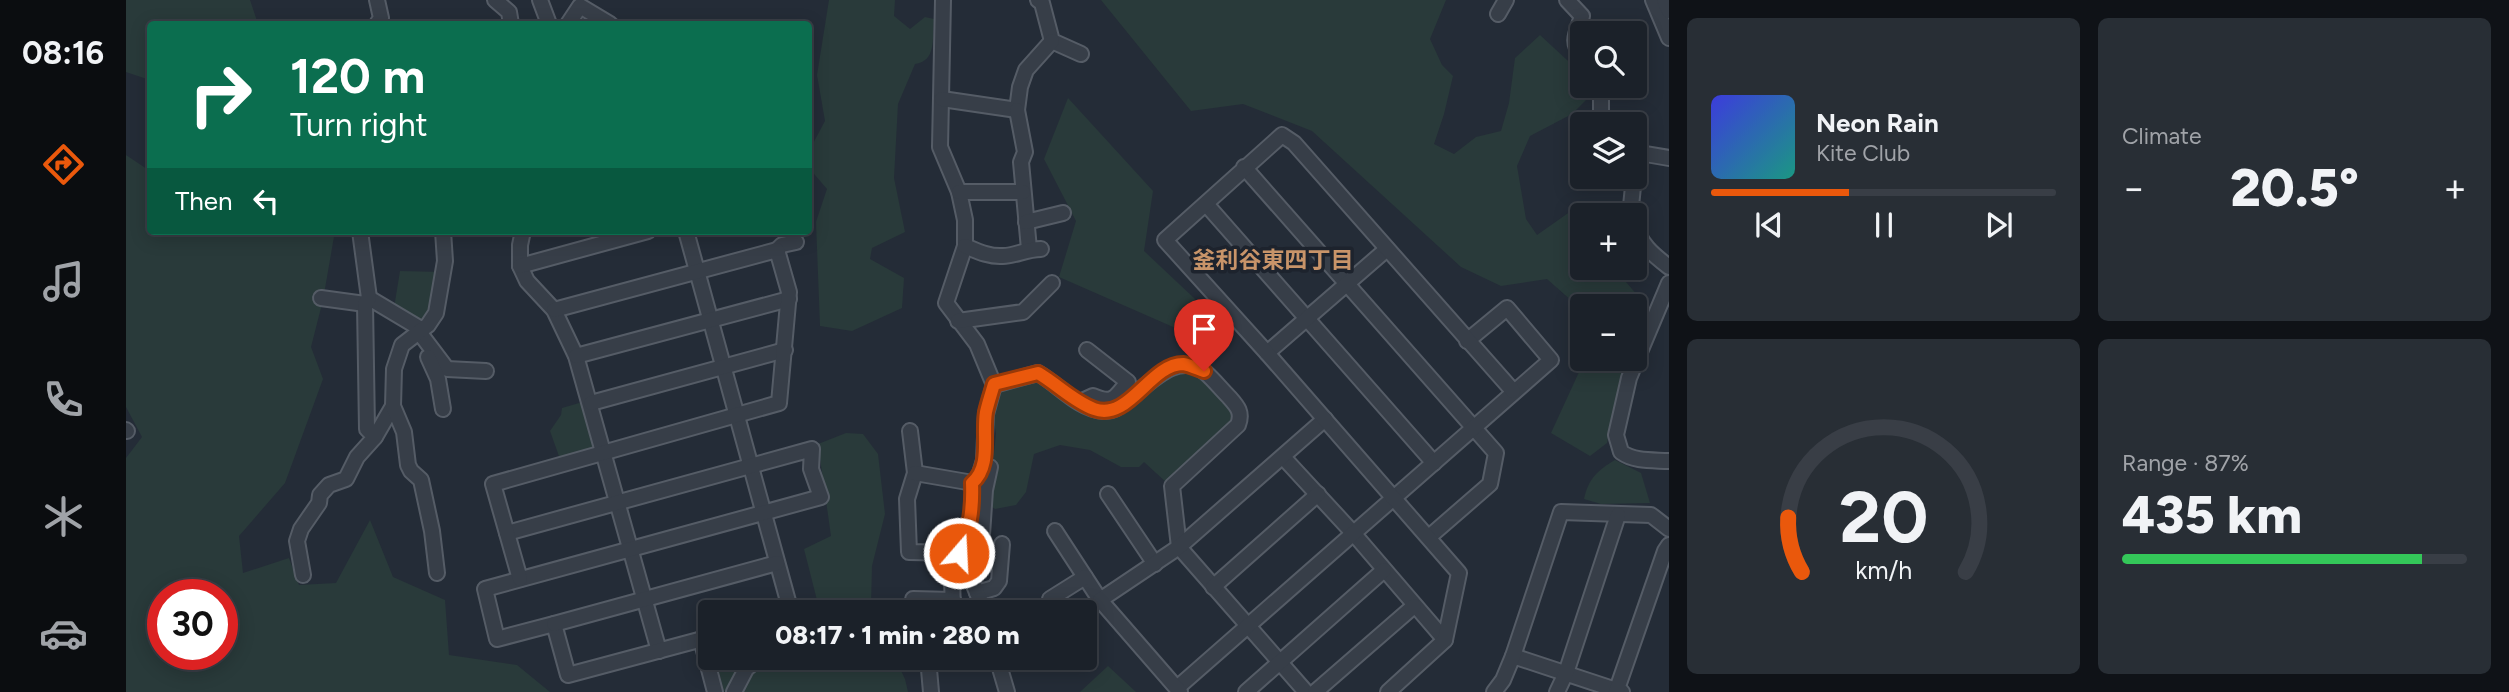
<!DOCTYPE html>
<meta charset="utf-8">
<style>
:root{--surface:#1b2129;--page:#282e35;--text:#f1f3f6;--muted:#a0a3a8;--line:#393e46;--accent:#ea580c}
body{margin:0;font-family:Figtree,"Noto Sans JP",sans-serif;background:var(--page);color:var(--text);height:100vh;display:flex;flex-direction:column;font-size:26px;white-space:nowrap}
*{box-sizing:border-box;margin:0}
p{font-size:23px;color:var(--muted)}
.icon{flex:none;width:38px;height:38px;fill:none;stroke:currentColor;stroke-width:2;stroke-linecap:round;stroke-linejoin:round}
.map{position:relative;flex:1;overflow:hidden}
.panel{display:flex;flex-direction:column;gap:18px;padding:18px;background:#0f1217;width:840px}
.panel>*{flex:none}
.top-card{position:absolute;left:21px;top:21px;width:665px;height:214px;border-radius:7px;box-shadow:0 4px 18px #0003,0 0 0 2px var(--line);background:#0b6e4f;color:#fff;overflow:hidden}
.fabs{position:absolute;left:1444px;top:21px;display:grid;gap:14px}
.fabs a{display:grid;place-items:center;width:77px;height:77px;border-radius:7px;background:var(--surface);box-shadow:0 4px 18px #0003,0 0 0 2px var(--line);font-size:35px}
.speed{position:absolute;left:21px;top:579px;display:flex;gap:14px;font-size:35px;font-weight:700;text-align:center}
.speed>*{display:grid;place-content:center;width:91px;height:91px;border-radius:50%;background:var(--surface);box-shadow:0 4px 18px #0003,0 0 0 2px var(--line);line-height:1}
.speed .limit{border:10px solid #d22;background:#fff;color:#111}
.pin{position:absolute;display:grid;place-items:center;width:60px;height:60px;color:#fff;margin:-72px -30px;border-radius:50% 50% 50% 0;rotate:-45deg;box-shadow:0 0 7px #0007}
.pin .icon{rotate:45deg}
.me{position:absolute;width:77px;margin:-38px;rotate:19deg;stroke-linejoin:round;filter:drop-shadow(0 0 5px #0008)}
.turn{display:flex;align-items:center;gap:24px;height:147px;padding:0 28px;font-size:32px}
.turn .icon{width:91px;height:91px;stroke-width:2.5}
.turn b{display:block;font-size:49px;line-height:60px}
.then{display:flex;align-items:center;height:66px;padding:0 28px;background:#0003;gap:14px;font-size:26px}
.big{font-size:52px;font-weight:800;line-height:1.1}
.panel .widget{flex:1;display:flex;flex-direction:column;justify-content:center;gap:10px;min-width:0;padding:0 24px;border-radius:10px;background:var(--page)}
.panel .dial{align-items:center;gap:0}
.dial svg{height:182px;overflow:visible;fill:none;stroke:var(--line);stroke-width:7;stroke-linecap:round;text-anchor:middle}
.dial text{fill:var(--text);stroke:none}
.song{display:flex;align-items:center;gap:21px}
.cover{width:84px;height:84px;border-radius:10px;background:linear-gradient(135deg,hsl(240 70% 55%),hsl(170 70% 35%))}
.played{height:7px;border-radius:4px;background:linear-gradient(90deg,var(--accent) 40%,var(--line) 40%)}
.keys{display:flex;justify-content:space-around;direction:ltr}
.heat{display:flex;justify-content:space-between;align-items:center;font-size:38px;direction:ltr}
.charge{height:10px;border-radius:5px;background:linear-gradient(90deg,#34c759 87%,var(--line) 0)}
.panel .tiles{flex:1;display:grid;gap:18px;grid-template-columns:repeat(2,1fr)}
.trip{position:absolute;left:572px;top:600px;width:399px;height:70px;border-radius:7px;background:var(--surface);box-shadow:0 4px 18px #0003,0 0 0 2px var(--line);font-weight:800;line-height:70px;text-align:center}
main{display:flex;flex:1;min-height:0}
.menu{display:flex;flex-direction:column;width:126px;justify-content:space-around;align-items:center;background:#0b0d10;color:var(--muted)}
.menu .icon{width:49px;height:49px}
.menu .current{color:var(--accent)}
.menu b{font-size:32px;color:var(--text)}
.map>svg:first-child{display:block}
.green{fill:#293a3a;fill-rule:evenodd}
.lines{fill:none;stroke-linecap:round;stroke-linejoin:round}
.minor-casing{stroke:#555c66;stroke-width:18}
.minor{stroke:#373e48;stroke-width:14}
.route-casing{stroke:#983908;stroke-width:18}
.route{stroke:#ea580c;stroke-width:12}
.labels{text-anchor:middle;stroke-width:7;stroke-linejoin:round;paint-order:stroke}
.neighbourhood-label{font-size:23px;font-weight:bold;fill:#c89469;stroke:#1d232d}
</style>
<main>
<nav class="menu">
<b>08:16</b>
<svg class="icon current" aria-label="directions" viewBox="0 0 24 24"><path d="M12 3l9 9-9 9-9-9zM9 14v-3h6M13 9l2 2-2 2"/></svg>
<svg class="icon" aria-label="music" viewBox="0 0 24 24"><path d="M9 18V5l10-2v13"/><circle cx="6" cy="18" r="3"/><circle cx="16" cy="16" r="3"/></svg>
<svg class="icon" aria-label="phone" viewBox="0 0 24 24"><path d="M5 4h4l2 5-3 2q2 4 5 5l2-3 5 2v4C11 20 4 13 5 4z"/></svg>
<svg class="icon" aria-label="climate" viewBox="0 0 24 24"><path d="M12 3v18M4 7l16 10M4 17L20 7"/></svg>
<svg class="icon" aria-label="car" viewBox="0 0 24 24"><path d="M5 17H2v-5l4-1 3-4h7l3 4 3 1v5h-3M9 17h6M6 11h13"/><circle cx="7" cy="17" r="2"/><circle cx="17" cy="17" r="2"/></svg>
</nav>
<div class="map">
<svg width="1543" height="692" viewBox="0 0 1543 692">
<rect width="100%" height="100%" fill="#242c37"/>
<g class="green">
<polygon points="0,0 124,0 132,24 24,24 24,80 0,72"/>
<path d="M 703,0 L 769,0 L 768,16 L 784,29 L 799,17 L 808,19 C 806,38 811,61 789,64 L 772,104 L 768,178 L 779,232 L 746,248 L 744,259 L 778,278 L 776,308 L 726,331 L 694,326 L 690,222 L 701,189 L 683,168 L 683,151 L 699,121 L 691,75 Z"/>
<polygon points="975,0 1320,0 1304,39 1316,65 1327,76 1318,114 1308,144 1328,154 1350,137 1375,131 1383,103 1389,58 1414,35 1454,72 1460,100 1446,114 1404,136 1391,166 1400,219 1411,235 1455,204 1471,203 1473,215 1456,215 1456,268 1488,268 1512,296 1508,306 1456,306 1456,310 1421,279 1375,286 1335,267 1186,131 1117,104 1065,111"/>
<polygon points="942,98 1027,191 1018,251 1069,299 1054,330 933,277 950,221 918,159"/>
<path d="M 0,155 L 24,171 L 24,231 L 209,231 L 197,300 L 185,347 L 197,379 L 159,483 L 113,536 L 117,573 L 163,558 L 173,585 L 210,583 L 244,520 L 267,577 L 319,600 L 323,655 L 391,665 L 424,692 L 0,692 L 0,458 L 16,437 L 0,407 ZM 37,595 L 96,595 L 96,654 L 37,654 Z"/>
<polygon points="274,271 316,272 309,310 295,326 268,308"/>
<polygon points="1459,359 1495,359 1501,365 1481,443 1464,456 1425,433"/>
<polygon points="1056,370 1075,375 1109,413 1108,422 1041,483 1018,462 1013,467 995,467 964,450 934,445 908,454 900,492 890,505 869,509 863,505 870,433 866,414 875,390 909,380 955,409"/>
<polygon points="460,401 472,449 434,459 424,431 435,415 436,408"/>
<polygon points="720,433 737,434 752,454 759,514 746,566 745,606 748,612 694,612 678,549 705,536 692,444"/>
<path d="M 1489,460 L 1515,473 L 1524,503 L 1475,504 L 1458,499 C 1462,479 1472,470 1489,460 Z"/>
<polygon points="599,658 621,658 598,692 590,660"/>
<polygon points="637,658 769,658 779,679 782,692 605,692"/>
<polygon points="982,666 1010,692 954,692"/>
</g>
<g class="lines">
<g class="minor-casing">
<g id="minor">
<polyline points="369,0 383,12 385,24"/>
<polyline points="414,0 423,24"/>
<polyline points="817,0 814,147 833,192 839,220 839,246 820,303 851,344 868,385 860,414 858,460 853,477 847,483 847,511 841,537 826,578 827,612"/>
<polyline points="912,0 916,3 926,41 955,54"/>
<path d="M 1441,0 L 1456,16 C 1452,30 1443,43 1456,55"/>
<polyline points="1527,0 1543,38"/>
<polyline points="1538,0 1543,11"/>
<polyline points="1372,14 1380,0"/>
<polyline points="251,24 255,18 251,0"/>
<polyline points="442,24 454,6 484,24"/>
<polyline points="816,99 891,110 894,87 900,70 926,41"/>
<polyline points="891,110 899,152 895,162 903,249"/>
<polyline points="1475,124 1475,86"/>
<polyline points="1508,152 1543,158"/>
<polyline points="1118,167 1370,453 1364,484 1303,537"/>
<polyline points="833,192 897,192"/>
<polyline points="1080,204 1308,463"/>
<polyline points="1507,215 1505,206 1508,177"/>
<polyline points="900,222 937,213"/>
<path d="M 1508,223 C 1514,244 1526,254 1543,267"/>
<polyline points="397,231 394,245 394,266 401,281 428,310 450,356 533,651"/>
<polyline points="560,231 665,612"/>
<path d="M 839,246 C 851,251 863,257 877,256 C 889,256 900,249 915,249"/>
<polyline points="651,250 656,245 670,242"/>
<polyline points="394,266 522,231"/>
<path d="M 1543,283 L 1503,378 L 1490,435 L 1495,452 C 1509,462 1526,460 1543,461"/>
<polyline points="195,298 239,304"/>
<polyline points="243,298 295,329"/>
<polyline points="832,321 897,312 926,283"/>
<polyline points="293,332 321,369 360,371"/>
<polyline points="1141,353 1261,249"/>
<polyline points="450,356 663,299"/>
<polyline points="302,357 312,379 317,409"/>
<path d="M 868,385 L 912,373 C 933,385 952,409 977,411 C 987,412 994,406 1002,400 C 1023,384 1053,349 1080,373 C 1088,380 1095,389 1103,397 C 1111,406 1117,412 1112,425 L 1046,486 L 1053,547 L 1180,692"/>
<path d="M 954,402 L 967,396 C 988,405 989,397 1002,382 L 961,350"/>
<polyline points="465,403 659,350"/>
<polyline points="0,430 1,431"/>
<polyline points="784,431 789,473 781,499 783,552 833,553"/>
<polyline points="249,437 267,406"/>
<polyline points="1157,457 1228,534 1319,640"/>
<polyline points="789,473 847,483"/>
<polyline points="982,494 1029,564"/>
<polyline points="929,531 974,600"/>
<polyline points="381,533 686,449 685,469 695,497 359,589 371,639 428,624 442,675 584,637"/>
<polyline points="311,573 306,531 295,480 285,471 282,465 278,432 267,406 268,369 276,345 302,325 310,313 319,261 317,231"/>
<polyline points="177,575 171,541 175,529 193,503 194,495 203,485 220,479 231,457 249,437 241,429 239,304 243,298 234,231"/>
<polyline points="394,579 367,484 653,403 663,292 651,250 428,310"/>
<polyline points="1087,587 1192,494"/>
<polyline points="851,593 868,588 873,581 876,544"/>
<polyline points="787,599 827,600"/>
<polyline points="924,599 959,577"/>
<polyline points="859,612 845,578 846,568 856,535 859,490 864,467"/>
<polyline points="428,624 651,563"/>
<polyline points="575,639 589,692"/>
<polyline points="1387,656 1496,692"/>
<polyline points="802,658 805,692"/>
<polyline points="871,658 881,692"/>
<polyline points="1051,688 1425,360 1381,308 1341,341"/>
<polyline points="608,692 620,669 633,658"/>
<polyline points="1054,692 974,600 1053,547 1199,419"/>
<polyline points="1120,692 1258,570"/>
<polyline points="1189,692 1288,606"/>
<polyline points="1262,692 1319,640 1333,573 1141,353 1039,240 1156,135 1168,143 1387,391"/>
<polyline points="1368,692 1377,680 1387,656 1435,512 1525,515 1543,529"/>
<polyline points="1431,692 1440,673 1492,515"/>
<polyline points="1490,692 1539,551 1543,545"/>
</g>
</g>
<use href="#minor" class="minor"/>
</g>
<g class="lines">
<g class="route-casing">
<path id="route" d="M 833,553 C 844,530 847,509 846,483 C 866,466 856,435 860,412 C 862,403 865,394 868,384 L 912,373 C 931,384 947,401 968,409 C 1003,422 1024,364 1057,364 C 1064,365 1072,369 1078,371"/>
</g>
<use href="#route" class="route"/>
</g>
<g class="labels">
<g class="neighbourhood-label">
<text x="1147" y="268">釜利谷東四丁目</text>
</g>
</g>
</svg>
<div class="fabs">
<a><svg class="icon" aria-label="search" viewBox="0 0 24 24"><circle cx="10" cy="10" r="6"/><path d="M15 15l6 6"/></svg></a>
<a><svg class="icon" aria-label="layers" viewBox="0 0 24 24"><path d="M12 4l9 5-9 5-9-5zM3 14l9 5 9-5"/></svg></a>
<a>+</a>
<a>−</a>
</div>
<div class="speed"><div class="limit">30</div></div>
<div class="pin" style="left:1078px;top:371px;background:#d93025"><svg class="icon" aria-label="arrive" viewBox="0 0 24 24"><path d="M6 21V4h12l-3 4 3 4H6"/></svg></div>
<svg class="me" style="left:833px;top:553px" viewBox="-20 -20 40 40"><circle r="17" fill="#ea580c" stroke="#fff" stroke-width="3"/><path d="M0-11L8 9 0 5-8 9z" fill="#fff"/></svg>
<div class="trip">08:17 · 1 min · 280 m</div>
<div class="top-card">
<div class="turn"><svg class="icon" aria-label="right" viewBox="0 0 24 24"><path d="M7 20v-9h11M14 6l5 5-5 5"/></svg><div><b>120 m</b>Turn right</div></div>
<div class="then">Then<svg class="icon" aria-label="left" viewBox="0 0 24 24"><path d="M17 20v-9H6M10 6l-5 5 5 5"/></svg></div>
</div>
</div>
<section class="panel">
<div class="tiles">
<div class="widget">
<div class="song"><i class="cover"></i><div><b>Neon Rain</b><p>Kite Club</p></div></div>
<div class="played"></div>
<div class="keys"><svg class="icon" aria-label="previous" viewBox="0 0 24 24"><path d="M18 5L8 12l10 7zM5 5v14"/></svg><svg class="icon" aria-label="pause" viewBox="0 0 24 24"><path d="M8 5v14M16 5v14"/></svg><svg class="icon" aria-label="next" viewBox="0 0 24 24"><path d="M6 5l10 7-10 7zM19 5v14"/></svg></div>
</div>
<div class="widget"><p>Climate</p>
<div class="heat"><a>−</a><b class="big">20.5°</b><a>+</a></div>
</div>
<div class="widget dial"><svg viewBox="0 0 100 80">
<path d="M14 69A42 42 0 1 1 86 69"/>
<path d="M14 69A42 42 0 0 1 8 45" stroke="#ea580c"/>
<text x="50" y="56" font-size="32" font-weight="700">20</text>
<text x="50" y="72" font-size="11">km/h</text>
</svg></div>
<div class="widget"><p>Range · 87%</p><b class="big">435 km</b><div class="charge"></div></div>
</div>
</section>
</main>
